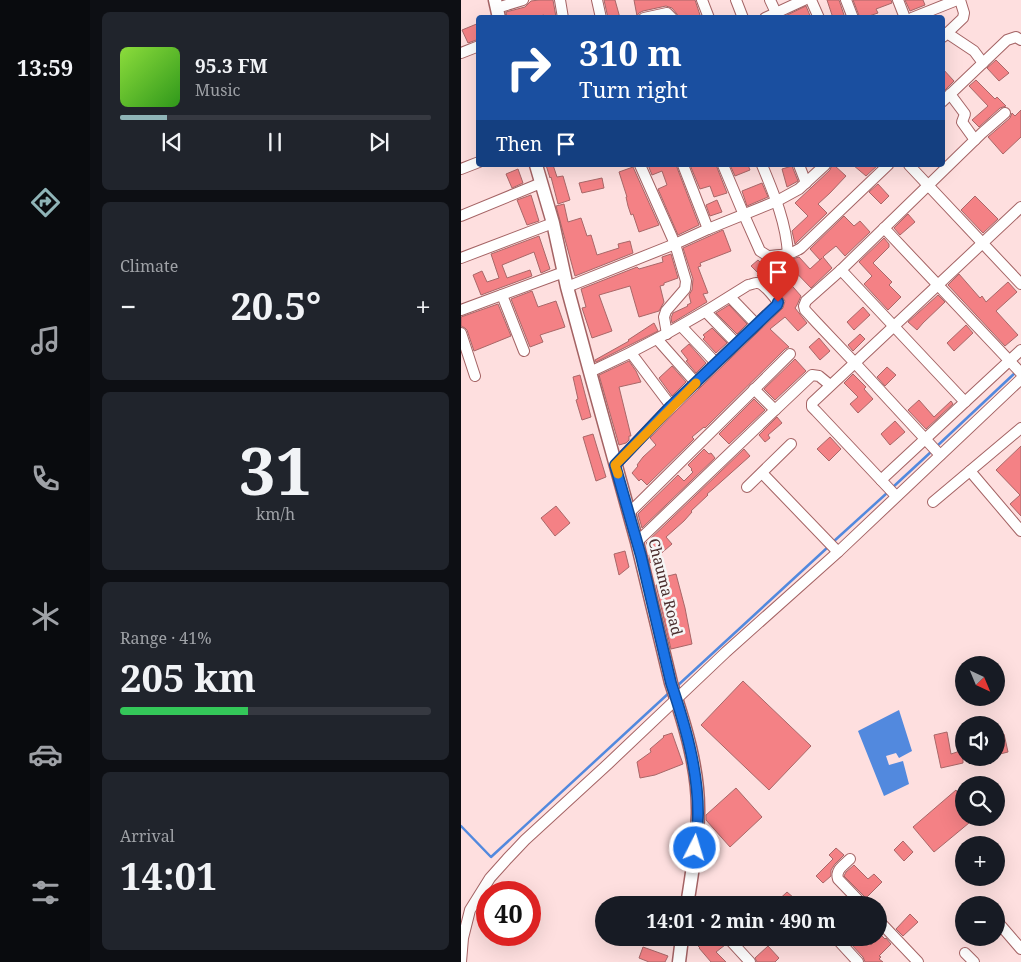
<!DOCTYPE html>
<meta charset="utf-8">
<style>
:root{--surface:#171b24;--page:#20242c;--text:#f1f3f6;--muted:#9ea1a6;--line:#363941;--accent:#8fb4b7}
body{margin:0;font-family:"Noto Serif",serif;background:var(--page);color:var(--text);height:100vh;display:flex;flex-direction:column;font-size:19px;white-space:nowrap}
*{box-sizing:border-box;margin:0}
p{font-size:16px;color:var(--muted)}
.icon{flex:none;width:28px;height:28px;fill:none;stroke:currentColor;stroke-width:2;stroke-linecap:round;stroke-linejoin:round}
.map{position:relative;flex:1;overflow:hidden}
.details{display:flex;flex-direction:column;gap:12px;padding:12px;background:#0d0f14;width:371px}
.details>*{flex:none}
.guide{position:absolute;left:15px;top:15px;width:469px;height:152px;border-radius:5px;box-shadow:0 5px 20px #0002;background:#1a4fa0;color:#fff;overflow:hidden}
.needle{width:32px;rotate:136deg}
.fabs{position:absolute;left:494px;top:656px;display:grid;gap:10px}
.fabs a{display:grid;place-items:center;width:50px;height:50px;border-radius:50%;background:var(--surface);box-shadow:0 5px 20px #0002;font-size:25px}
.speed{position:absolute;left:15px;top:881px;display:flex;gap:10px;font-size:25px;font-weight:700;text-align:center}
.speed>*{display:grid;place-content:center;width:65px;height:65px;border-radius:50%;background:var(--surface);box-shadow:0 5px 20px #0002;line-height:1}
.speed .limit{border:8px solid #d22;background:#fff;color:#111}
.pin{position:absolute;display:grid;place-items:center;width:42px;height:42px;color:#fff;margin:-51px -21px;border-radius:50% 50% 50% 0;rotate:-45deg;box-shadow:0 0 5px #0007}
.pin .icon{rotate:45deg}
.me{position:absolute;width:55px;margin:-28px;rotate:5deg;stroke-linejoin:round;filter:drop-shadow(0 0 4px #0008)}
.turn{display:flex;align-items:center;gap:18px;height:105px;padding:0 20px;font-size:22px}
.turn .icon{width:65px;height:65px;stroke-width:2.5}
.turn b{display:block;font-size:35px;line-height:42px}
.then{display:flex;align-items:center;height:48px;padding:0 20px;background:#0003;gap:10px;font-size:19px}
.big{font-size:38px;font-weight:700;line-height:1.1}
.details .card{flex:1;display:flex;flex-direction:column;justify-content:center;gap:8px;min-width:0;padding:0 18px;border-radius:8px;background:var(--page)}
.details .dial{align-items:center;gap:0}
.dial b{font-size:65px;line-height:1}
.song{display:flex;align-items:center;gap:15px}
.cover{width:60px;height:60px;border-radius:8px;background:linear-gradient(135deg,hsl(90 70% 55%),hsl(110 70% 35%))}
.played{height:5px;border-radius:2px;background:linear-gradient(90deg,var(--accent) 15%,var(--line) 15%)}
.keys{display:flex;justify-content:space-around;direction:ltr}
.heat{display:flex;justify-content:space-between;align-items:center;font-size:28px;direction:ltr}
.charge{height:8px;border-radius:4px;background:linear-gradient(90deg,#34c759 41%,var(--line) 0)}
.trip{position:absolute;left:134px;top:896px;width:292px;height:50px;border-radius:25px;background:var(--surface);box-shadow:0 5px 20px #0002;font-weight:700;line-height:50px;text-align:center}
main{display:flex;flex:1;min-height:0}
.tab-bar{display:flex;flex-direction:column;width:90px;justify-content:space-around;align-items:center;background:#090b0e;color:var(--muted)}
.tab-bar .icon{width:35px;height:35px}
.tab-bar .selected{color:var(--accent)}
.tab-bar b{font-size:22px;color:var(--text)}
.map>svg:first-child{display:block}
.water{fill:#5289de}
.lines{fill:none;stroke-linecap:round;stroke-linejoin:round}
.stream{stroke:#5289de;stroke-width:2.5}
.building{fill:#f48185;stroke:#a96768}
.minor-casing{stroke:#a46364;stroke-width:12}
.tertiary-casing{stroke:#a46364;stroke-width:15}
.minor{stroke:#fff;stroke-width:10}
.tertiary{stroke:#fff;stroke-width:12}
.route-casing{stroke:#114b97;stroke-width:12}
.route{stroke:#1a73e8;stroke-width:9}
.slow{stroke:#f59e0b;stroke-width:9}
.labels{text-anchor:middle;stroke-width:5;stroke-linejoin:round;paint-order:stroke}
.street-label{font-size:15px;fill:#4a2d2d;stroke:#f5f5f5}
</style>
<main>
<nav class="tab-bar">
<b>13:59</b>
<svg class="icon selected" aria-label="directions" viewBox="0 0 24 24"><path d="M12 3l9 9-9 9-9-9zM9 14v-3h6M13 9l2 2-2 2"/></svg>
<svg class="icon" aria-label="music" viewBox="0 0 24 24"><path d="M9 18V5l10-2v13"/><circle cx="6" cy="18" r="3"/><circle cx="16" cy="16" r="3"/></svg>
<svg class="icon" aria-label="phone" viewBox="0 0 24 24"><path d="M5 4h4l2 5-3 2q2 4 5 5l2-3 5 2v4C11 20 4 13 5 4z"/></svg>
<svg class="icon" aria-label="climate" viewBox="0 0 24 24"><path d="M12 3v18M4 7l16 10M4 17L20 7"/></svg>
<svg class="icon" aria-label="car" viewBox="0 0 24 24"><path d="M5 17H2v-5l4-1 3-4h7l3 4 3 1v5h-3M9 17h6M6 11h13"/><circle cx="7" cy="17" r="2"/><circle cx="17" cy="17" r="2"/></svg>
<svg class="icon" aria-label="filters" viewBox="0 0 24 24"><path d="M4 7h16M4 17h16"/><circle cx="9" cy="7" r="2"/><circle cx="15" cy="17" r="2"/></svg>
</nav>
<section class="details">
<div class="card">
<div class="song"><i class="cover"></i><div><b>95.3 FM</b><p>Music</p></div></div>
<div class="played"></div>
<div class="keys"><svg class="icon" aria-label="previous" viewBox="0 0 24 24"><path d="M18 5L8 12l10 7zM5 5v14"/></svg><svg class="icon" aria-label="pause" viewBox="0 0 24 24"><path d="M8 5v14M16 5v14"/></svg><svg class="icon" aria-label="next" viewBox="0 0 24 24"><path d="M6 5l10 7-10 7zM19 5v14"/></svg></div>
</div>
<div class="card"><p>Climate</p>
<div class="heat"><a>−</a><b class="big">20.5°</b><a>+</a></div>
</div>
<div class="card dial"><b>31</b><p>km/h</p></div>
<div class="card"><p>Range · 41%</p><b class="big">205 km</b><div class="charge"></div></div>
<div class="card"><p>Arrival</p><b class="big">14:01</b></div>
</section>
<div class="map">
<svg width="560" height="962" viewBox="0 0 560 962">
<rect width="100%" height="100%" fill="#fedfdf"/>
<polygon class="water" points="438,710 451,751 438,758 435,753 425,756 428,765 442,761 448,784 423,796 397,731"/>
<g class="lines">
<g class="stream">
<polyline points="475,447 555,372"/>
<polyline points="432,487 471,451"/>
<polyline points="372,542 426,493"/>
<polyline points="215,687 367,547"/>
<polyline points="0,826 30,857 209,692"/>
</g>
</g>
<g class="building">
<polygon points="78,0 92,0 95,17 84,18 83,15 71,18 46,18 45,12 64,7 70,1"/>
<polygon points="143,0 154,0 159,18 147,18"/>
<polygon points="173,0 234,0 240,18 218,18 216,14 211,8 205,6 182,11 178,13 176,16"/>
<polygon points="366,0 378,0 384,18 372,18"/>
<polygon points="392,0 430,0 431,3 415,9 417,13 402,18 399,18"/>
<polygon points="444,0 462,0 464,5 449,11"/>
<polygon points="345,6 350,18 324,18 324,16"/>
<polygon points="18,23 18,39 7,43 1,30"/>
<polygon points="535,60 548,73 538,81 526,68"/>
<polygon points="481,68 493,81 484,90 481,87"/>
<polygon points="515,80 534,99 536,97 545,106 539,108 518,127 511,120 527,106 508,86"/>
<polygon points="560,110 560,137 542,154 527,137 549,118 551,113 554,116"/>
<polygon points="85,165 92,165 96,177 102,176 109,200 97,204 90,177 89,178"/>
<polygon points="187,165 215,165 238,225 217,235 197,189 206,185 201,171 191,175"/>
<polygon points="229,165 255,165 266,193 253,197 249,186 239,189"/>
<polygon points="269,165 287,165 289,170 274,176"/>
<polygon points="371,165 373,165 385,176 369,193 357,204 366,213 334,244 331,231 347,216 334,203 369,170"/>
<polygon points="392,165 417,165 405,176"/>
<polygon points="331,166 337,181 326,187 321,169"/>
<polygon points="172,167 198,225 178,232 172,214 170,215 167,206 165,197 166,197 158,172"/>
<polygon points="57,169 62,183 51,188 45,174"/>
<polygon points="141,178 143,188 121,193 118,183"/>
<polygon points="301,183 307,197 286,206 281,191"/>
<polygon points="417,184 428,196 420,204 408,192"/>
<polygon points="70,195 78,221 66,225 56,200"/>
<polygon points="514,196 537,219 522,233 500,210"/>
<polygon points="256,200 261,212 249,216 245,205"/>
<polygon points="103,204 107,222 120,218 126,236 130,235 136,255 158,248 157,244 169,241 172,253 114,276 95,206"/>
<polygon points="447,214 454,222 439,235 433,228"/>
<polygon points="383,216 393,226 399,221 409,232 384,256 375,246 364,255 362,257 371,268 350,288 324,261 338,257 349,269 361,258 359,260 349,249"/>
<polygon points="262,230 270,251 239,263 240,266 237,267 247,293 242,294 246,302 211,323 210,318 212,313 227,306 226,305 230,303 228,295 231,290 232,279 222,248"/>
<polygon points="78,236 89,269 80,273 73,252 41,265 46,278 69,270 71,276 20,295 12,275 21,271 26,282 38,278 30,254"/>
<polygon points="423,238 428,244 428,247 412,263 431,282 428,285 440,297 427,310 403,284 411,276 398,262"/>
<polygon points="210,254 217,278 203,283 203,285 199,286 203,302 198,311 178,317 169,286 138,295 151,331 131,338 121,308 125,307 120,289 176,267 178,269 202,262 201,257"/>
<polygon points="297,260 305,268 311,263 340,296 336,305 334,308 346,323 337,331 324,317 309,329 328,347 324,349 244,428 243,427 231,437 233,439 186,485 180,479 178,481 171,473 177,466 176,465 182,457 195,445 189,438 215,411 322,308 324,301 322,298 308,282 301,277 296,276 298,274 290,266"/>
<polygon points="498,274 519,298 521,296 525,302 547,282 556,292 535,311 557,335 544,346 487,285"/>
<polygon points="71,291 77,307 95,301 104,327 79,335 82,342 69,347 50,299"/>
<polygon points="477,295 484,302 462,323 456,330 447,322"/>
<polygon points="37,304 50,336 13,351 6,330 4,328 0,326 0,317"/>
<polygon points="268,305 286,324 276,334 255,313"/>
<polygon points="402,307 409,315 393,330 386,322"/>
<polygon points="193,323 197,331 135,362 134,360 168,341 167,340"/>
<polygon points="505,325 512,333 493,351 486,343"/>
<polygon points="251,328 266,343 255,353 242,339 244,337 242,335"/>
<polygon points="399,334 404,339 392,351 387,345"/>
<polygon points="358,338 369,351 359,360 348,347"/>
<polygon points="228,344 245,363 235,373 225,361 227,360 220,351"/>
<polygon points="334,359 345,371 314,400 303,389"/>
<polygon points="168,361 175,371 180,382 158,387 170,436 168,436 168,440 165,443 158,445 138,375"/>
<polygon points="211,366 225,382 211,396 198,378"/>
<polygon points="426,367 435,375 424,386 416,377"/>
<polygon points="392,374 405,387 403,389 412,399 397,413 389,404 397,397 383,383"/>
<polygon points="119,375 130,417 121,420 115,400 117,399 112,377"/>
<polygon points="293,399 304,410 268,444 258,434"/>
<polygon points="458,400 473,417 490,401 492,404 465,429 447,410"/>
<polygon points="316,417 321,423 307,435 309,438 304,442 298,435"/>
<polygon points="434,421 444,432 429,445 420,434"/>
<polygon points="132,434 145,477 135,481 122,437"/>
<polygon points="369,437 380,449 368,461 356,449"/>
<polygon points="560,446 560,516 549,504 559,495 535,470"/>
<polygon points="243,449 248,454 250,453 254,458 181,528 177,514 217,475 223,481 232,472 230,470 231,469 227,465"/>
<polygon points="283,449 289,456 252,489 246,494 247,495 230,511 231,512 223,521 205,537 211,544 189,563 188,555 192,552 185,543"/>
<polygon points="95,506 109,523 94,536 80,518"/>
<polygon points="164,551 168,567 158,575 153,554"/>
<polygon points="215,574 224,608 231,644 210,649 195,585 204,582 203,577"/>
<polygon points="282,681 350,746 308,790 240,725"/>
<polygon points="486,732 490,754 502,750 502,763 480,768 473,735"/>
<polygon points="211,733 222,764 194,775 179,778 176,762 190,752 189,749 203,737 202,736"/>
<polygon points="543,734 547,752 535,755 535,736"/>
<polygon points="275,788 301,817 269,847 245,820 245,815"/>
<polygon points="495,790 502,799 502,818 514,818 473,852 452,827"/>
<polygon points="442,841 452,852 443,861 433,850"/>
<polygon points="375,848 383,855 374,864 370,870 370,876 362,883 355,876 372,859 368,855"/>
<polygon points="393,865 407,879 413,874 421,882 405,898 383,876 385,872"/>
<polygon points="326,892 333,898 326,905 312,905"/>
<polygon points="449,914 457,922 442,936 435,929"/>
<polygon points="420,935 424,939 425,938 430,944 418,956 420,957 418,959 422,962 404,962 402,957 389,943 395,938 403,938 410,945"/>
<polygon points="229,938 260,938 260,940 264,945 255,952 265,962 250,962 238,948 239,948"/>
<polygon points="307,946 318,958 314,962 296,962 294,958"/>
<polygon points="182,947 207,956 204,962 188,962 178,958"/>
</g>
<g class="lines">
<g class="minor-casing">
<g id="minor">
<polyline points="99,0 102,18"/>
<polyline points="136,0 140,18"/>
<polyline points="241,0 248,18"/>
<polyline points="275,0 282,18"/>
<polyline points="309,0 317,17"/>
<polyline points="350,0 358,18"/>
<polyline points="385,0 392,18"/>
<polyline points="437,0 444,18"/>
<polyline points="36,8 62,0"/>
<polyline points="183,18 206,13 211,18"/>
<polyline points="304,18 343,0"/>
<polyline points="451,18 496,0"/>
<polyline points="481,34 486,33 513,51 522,63"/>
<polyline points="482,37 502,18 503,13 499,0"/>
<polyline points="0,53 18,46"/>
<polyline points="489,94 504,114 501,122 514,140"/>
<polyline points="481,102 546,40 555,37 560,40"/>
<polyline points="179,165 214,244 225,281 224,289 205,311 203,317 206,334"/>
<polyline points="222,165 247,229"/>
<path d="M 262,165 L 283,215 L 299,251 L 307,256 C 319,255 330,255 340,248 L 427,165"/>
<path d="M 301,165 C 313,194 325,222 327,254"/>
<polyline points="338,165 345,183"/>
<polyline points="448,165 560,284"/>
<polyline points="0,169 18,162"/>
<polyline points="0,216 80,183"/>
<polyline points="423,228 560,373"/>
<polyline points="0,258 92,223"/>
<polyline points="380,270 504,402"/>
<polyline points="106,287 214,244 247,229 316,201 338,189 364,165"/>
<polyline points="41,295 63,351"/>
<polyline points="269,297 295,324"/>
<polyline points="0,310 103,272"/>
<polyline points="245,312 275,343"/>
<polyline points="220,326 255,363"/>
<polyline points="0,333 14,376"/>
<polyline points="196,339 235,383"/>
<polyline points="170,353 210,406"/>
<path d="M 129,372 C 184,347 236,318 287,285 C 288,285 294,283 295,283 C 302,282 313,297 317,302 L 316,305 L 210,406 L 154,465"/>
<polyline points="314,410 351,375 358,376 369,385"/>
<polyline points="479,455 393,362 356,323 344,310 343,306 345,301 380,270 521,133 544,113"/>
<polyline points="509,471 560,531"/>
<polyline points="301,473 377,552"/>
<polyline points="420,480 560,350"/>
<polyline points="286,487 330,444"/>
<polyline points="435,496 355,411 351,407 351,403 560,207"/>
<polyline points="472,502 560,428"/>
<polyline points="168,513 329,354"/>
<polyline points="176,542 314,410 293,389"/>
<path d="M 389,859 C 383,865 374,870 377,879 L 402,905"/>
<polyline points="535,920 560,949"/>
<polyline points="418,921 457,962"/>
<polyline points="267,938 289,962"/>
<polyline points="375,938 397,962"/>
<polyline points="504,953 513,962"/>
<polyline points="0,962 2,938 9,910 29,878 46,859 64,840 148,763 265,652 377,552 560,379"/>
</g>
</g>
<g class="tertiary-casing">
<g id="tertiary">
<polyline points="34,0 38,18"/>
<path d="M 75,165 L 92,223 L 106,287 L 129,372 L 176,542 L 210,683 C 224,725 238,770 237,814 C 236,844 231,875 226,905"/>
<polyline points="218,962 221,938"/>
</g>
</g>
<use href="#minor" class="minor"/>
<use href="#tertiary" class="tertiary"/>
</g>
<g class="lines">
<g class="route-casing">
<path id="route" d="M 234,848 C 235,837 237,825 237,813 C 237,769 224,725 210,683 L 180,556 L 154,465 L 210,406 L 316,305 L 317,302"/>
</g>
<use href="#route" class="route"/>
<polyline class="slow" points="157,474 154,465 235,383"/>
</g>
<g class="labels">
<g class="street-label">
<text transform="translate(204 587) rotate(76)" y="5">Chauma Road</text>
</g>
</g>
</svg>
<div class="fabs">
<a><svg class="needle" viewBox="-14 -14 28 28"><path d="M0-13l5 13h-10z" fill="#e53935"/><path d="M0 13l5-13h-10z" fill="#9ea1a6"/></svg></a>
<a><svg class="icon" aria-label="sound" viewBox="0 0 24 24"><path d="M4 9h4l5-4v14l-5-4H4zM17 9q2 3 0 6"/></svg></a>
<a><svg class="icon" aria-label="search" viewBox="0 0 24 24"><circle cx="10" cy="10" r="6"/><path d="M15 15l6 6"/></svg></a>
<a>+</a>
<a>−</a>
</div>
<div class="speed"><div class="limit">40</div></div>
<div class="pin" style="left:317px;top:302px;background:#d93025"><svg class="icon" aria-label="arrive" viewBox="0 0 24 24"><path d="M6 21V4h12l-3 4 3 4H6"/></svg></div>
<svg class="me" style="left:234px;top:848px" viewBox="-20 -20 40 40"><circle r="17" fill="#1a73e8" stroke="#fff" stroke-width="3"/><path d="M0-11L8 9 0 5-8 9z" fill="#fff"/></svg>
<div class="trip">14:01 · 2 min · 490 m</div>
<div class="guide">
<div class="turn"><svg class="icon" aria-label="right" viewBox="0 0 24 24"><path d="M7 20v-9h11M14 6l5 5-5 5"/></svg><div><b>310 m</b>Turn right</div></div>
<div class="then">Then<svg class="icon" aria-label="arrive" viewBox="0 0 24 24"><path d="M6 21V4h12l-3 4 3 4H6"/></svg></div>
</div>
</div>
</main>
